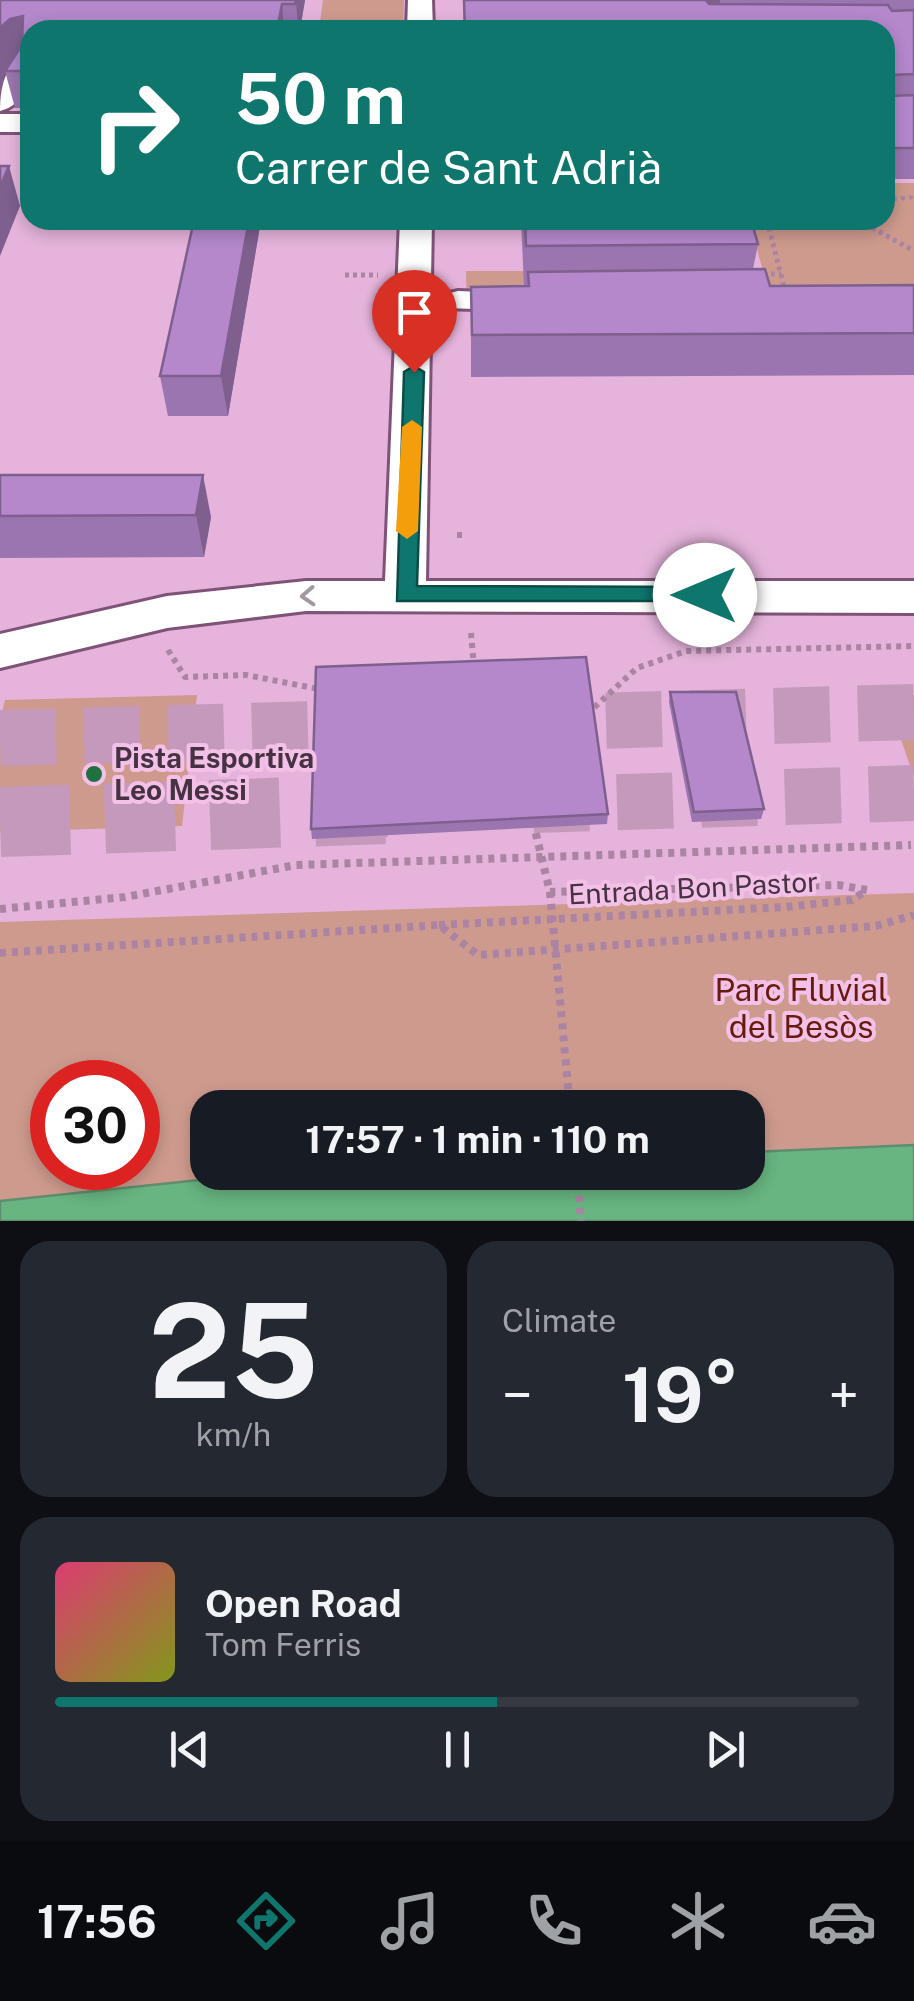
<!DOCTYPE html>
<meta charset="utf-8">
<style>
:root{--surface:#171b24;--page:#242831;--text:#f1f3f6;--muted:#9ea1a6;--line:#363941;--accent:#0f766e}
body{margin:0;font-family:"Public Sans",sans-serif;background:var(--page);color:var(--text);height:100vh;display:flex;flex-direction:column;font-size:38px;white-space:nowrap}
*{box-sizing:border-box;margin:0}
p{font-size:32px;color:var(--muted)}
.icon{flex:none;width:55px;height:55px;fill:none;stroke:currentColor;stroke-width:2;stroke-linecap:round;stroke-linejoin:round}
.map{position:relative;height:1221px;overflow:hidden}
.sheet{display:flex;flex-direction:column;gap:20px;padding:20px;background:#0d0f14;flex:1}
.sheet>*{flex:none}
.banner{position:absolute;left:20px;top:20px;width:875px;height:210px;border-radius:30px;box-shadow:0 5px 15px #0003;background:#0f766e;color:#fff;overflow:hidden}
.speed{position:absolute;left:30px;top:1060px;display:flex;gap:20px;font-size:50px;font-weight:700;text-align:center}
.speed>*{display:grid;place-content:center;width:130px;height:130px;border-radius:50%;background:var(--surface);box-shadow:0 5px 15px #0003;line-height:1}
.speed .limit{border:15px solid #d22;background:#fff;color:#111}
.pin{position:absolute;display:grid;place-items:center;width:85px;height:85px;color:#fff;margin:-102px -42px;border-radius:50% 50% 50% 0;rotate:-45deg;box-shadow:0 0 10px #0007}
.pin .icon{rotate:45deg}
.me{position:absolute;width:110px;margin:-55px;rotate:270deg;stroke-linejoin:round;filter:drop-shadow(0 0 8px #0008)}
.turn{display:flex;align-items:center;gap:35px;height:210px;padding:0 50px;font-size:45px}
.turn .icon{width:130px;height:130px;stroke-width:2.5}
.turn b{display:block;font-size:70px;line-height:85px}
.big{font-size:75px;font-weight:700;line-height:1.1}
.sheet .widget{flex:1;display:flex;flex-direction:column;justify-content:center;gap:15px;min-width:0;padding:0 35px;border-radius:30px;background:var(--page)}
.sheet .dial{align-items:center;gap:0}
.dial b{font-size:130px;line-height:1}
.song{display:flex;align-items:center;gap:30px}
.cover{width:120px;height:120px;border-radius:15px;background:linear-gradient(135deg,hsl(340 70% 55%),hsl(70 70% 35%))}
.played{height:10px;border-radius:5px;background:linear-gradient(90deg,var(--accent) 55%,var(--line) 55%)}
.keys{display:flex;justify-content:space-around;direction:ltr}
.heat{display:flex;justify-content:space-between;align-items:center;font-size:55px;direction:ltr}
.sheet .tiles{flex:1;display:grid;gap:20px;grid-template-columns:1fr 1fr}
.widget:last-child{grid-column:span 2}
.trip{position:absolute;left:190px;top:1090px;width:575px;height:100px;border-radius:30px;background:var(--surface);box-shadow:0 5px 15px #0003;font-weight:700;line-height:100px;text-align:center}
.tab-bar{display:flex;height:160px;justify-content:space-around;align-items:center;background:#090b0e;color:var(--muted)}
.tab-bar .icon{width:70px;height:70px}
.tab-bar .selected{color:var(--accent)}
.tab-bar b{font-size:45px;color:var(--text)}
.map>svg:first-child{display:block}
.green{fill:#ce9a8e;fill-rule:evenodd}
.water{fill:#68b581;stroke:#5e8e6e;stroke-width:2.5}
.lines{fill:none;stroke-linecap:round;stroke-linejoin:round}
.highway-tunnel-far1{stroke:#c599bc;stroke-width:56;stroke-dasharray:56 28;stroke-linecap:butt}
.highway-tunnel{stroke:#c599bc;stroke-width:70;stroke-dasharray:70 35;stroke-linecap:butt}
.street-casing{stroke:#7f5377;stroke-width:6}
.path-far3{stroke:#ab84a4;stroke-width:4;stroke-dasharray:4 4;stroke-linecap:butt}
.path-far2{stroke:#ab84a4;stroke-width:5;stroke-dasharray:4 4;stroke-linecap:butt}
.path-far1{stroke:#ab84a4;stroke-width:6;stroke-dasharray:5 5;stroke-linecap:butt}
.path{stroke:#ab84a4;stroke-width:8;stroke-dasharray:6 6;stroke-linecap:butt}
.street{fill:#fff;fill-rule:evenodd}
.path-bridge{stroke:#ab84a4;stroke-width:8;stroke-dasharray:6 6;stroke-linecap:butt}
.wall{fill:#9b75af}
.shaded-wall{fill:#7e5f8e}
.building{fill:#b488cb;stroke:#7e5f8e;stroke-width:2.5}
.oneway{stroke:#a298a0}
.route{fill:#0f766e;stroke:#0a4d48;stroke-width:2.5}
.slow{fill:#f59e0b}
.poi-dot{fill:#207141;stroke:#f3c0e8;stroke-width:4}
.labels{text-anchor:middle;stroke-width:8;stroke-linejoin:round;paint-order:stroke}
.poi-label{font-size:28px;font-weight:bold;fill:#463242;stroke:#f3c0e8;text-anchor:start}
.street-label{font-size:28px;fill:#463242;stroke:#f3c0e8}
.near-park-label{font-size:32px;fill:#661b0b;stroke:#f3c0e8}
</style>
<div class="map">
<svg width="914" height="1221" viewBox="0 0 914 1221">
<rect width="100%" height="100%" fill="#e5b3db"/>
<g class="green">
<polygon points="323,0 404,0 403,30 319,30"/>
<polygon points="885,183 914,183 914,311 467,311 466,271 763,271 749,220 885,220"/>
<polygon points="197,695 182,826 0,832 0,722 5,700"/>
<polygon points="914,695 914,777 886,696"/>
<path d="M 914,893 L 914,1145 L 748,1152 L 748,1108 L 208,1108 L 208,1172 L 275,1173 L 0,1201 L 0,922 ZM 52,1082 L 138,1082 L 138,1168 L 52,1168 Z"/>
</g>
<polygon class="water" points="914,1145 914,1221 0,1221 0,1201 275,1172 748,1172 748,1152"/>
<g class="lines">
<g class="highway-tunnel-far1">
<polyline points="522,723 914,712"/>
<polyline points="0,738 386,727"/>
<polyline points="533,805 914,793"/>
<polyline points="356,810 387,809"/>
</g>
<polyline class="highway-tunnel" points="0,822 387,809"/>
<g class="street-casing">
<g id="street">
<polygon points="408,0 432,0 433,30 407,30"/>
<path d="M 30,55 C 30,77 26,105 0,111 C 0,89 4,61 30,55 Z"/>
<rect x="0" y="114" width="30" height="18"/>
<polygon points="400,220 432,220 426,581 914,581 914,613 306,611 167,628 0,668 0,634 167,596 306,581 385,581"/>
<polygon points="458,291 540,294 545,301 540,308 528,311 446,308 441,301 446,294"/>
</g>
</g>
<polyline class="path-far3" points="885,200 914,197"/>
<g class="path-far2">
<polyline points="767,220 785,291"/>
<polyline points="858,220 914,251"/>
<polyline points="763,274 781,274"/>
<polyline points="345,275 378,275"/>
</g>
<g class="path-far1">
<polyline points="457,535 466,535"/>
<polyline points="471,633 474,668"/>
<polyline points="168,650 185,677 246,675 324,690"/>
<polyline points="587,714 637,668 686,651 914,646"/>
</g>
<g class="path">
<polyline points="0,909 125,897 296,865 911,845"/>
<polyline points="439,925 786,907 852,900 867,890 838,885 550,892 533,822"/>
<polyline points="0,953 439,925 478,955 876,926 914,915"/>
<polyline points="577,1172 581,1221"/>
</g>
<use href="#street" class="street"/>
<polyline class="path-bridge" points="550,892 570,1108"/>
</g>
<g class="wall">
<polygon points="0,0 305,0 300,30 30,30 30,108 15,108 5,71 0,92"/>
<polygon points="463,0 914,0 914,179 885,179 885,30 464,30"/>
<polygon points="43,220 261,220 228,416 168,416 160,376 192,228 46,229"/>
<polygon points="521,220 751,220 758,244 753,269 770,286 914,285 914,375 471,377 471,287 524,286"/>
<polygon points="0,475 211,517 204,557 0,558"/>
<polygon points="670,692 764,809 761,819 692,822 669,702"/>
<polygon points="608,814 607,824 312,839 311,829"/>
</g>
<g class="shaded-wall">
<polygon points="296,0 305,0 300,30 298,30"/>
<polygon points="705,0 720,0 718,17"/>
<polygon points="282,4 284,30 277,30"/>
<polygon points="23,16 30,43 6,68 0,92 0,28 10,19"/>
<polygon points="9,166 20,206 0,256 0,187"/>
<polygon points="249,220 261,220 228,416 221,376"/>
<polygon points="203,475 211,517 204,557 196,515"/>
</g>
<g class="building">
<polygon points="0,0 296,0 295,4 282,4 277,30 30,30 30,71 5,71 22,45 23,16 10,19 0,28"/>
<polygon points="464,0 706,0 709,4 888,5 892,11 914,10 914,74 890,75 890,96 914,95 914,148 885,148 885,30 465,30"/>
<polygon points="0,166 9,166 0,187"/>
<polygon points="194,220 249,220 221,376 160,376"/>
<polygon points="525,220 751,220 758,244 526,246"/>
<polygon points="765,269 770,286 914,285 914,333 472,335 471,287 529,286 528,272"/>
<polygon points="0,475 203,475 196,515 0,516"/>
<polygon points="586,657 608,814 311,829 316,667"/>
<polygon points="670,692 736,692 764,809 694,812"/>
</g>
<defs><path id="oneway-chevron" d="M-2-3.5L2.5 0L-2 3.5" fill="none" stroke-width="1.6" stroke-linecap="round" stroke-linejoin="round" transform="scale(2.5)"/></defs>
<use class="oneway" href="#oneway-chevron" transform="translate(308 596) rotate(177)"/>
<polygon class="route" points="414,366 424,372 417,586 705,587 716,595 713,601 397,601 404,372"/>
<polygon class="slow" points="412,420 422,427 418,531 407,539 396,531 402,427"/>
<circle class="poi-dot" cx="94" cy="774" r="10"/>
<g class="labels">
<g class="poi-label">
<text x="114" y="768">Pista Esportiva<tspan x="114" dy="32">Leo Messi</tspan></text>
</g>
<g class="street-label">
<text transform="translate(693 888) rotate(-3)" y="10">Entrada Bon Pastor</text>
</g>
<g class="near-park-label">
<text x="801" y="1001">Parc Fluvial<tspan x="801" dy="37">del Besòs</tspan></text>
</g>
</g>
</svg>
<div class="speed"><div class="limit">30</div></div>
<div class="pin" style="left:414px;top:372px;background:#d93025"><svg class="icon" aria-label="arrive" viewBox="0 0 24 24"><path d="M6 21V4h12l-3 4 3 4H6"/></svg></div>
<svg class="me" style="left:705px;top:595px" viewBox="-20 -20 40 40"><circle r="19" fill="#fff"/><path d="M0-13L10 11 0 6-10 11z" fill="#0f766e"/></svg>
<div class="trip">17:57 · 1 min · 110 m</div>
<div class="banner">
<div class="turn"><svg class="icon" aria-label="right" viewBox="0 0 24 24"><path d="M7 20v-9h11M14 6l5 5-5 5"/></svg><div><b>50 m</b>Carrer de Sant Adrià</div></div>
</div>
</div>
<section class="sheet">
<div class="tiles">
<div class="widget dial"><b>25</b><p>km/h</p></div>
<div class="widget"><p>Climate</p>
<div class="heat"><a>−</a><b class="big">19°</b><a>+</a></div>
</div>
<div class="widget">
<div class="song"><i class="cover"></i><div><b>Open Road</b><p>Tom Ferris</p></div></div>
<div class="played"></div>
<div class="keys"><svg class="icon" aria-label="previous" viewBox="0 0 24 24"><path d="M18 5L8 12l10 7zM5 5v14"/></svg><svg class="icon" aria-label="pause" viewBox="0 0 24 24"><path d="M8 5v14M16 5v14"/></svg><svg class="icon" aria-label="next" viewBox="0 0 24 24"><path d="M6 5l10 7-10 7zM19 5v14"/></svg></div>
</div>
</div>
</section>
<nav class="tab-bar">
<b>17:56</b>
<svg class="icon selected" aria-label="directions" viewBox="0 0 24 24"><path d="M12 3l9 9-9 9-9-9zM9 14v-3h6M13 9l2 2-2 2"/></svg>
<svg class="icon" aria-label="music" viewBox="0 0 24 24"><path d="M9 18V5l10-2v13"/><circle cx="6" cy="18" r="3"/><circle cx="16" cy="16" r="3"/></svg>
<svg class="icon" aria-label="phone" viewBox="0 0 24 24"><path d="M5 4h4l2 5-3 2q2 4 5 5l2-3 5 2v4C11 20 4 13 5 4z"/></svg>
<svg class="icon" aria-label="climate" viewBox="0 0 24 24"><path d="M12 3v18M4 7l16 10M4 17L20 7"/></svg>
<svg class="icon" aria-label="car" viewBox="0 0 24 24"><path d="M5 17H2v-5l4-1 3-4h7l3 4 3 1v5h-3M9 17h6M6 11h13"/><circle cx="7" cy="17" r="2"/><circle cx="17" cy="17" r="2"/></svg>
</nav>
